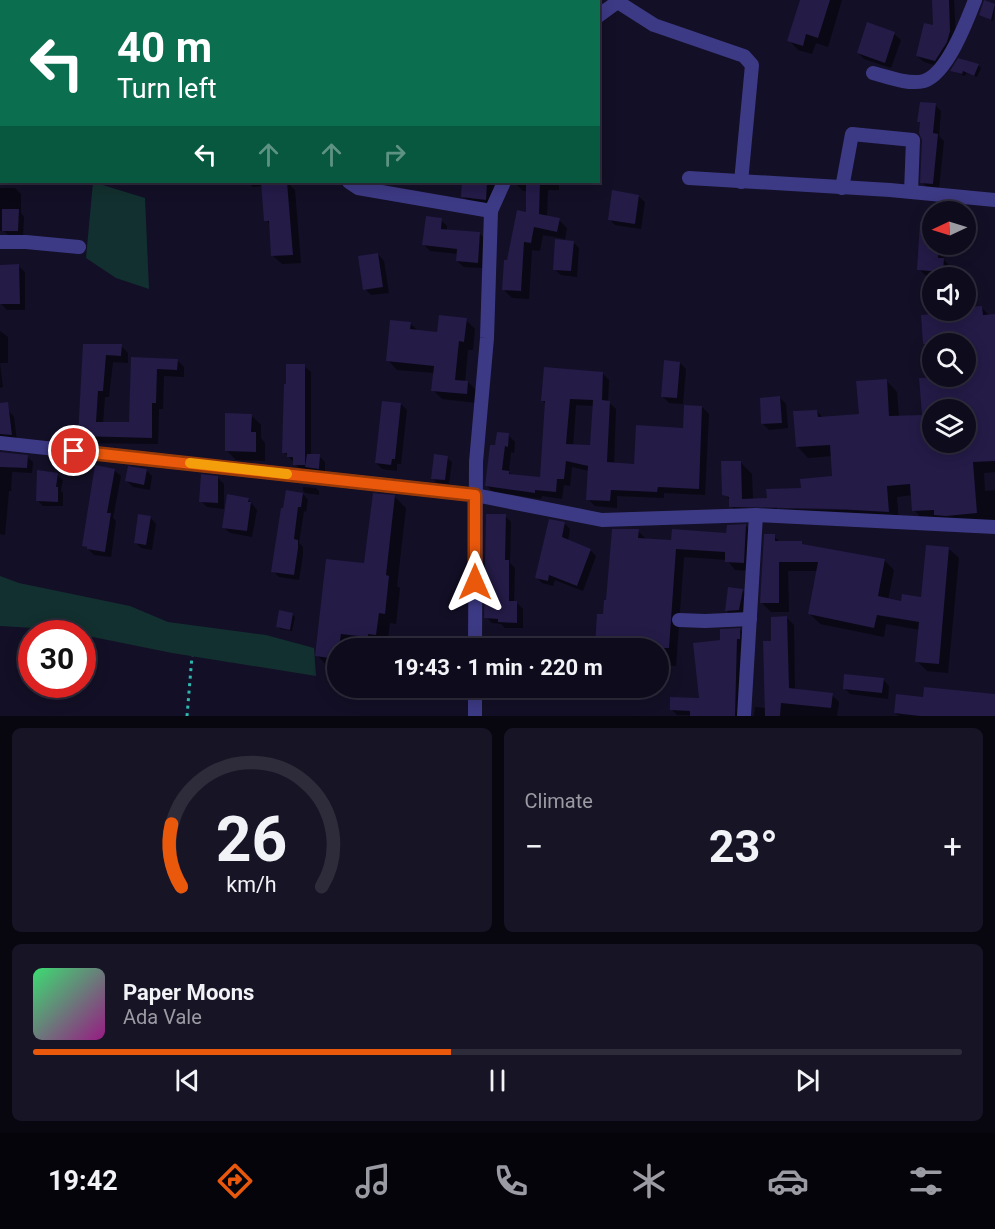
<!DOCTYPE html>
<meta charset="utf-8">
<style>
:root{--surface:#0e0b1c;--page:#171425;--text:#f1f3f6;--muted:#9b9ba3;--line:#2e2b3b;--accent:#ea580c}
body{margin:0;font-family:Roboto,sans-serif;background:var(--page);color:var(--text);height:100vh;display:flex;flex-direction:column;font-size:22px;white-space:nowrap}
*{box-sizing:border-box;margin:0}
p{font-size:20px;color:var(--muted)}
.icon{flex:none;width:33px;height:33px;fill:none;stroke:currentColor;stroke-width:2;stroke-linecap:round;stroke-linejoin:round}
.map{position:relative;height:716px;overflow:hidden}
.side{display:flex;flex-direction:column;gap:12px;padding:12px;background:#08060f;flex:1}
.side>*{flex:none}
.top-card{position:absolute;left:0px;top:0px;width:600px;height:183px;box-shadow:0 3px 15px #0003,0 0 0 2px var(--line);background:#0b6e4f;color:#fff;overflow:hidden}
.needle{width:39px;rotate:266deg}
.buttons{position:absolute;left:922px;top:201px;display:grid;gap:12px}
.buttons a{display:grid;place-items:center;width:54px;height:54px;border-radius:50%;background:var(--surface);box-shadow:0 3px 15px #0003,0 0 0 2px var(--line);font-size:30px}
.speed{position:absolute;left:18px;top:620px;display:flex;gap:12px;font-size:30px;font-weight:700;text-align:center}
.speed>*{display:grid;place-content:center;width:78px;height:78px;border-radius:50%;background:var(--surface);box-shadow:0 3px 15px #0003,0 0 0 2px var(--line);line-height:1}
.speed .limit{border:9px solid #d22;background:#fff;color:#111}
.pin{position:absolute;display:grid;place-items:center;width:51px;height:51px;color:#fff;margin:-26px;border:3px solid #fff;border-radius:50%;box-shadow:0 2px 6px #0007}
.me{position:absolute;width:66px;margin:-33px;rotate:0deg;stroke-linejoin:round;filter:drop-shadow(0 0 4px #0008)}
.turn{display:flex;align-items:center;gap:21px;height:126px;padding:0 18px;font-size:27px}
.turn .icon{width:78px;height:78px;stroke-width:2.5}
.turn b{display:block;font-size:42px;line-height:51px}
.lanes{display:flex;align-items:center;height:57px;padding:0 18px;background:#0003;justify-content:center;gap:30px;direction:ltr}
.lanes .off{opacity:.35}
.big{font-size:45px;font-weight:700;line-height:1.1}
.side .card{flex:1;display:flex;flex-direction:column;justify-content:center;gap:9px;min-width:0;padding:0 21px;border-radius:9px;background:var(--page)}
.side .dial{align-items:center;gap:0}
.dial svg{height:156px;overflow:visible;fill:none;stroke:var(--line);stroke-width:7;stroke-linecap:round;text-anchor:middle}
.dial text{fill:var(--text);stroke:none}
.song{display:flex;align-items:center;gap:18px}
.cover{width:72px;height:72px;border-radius:9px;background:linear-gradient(135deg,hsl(140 70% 55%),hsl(310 70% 35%))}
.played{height:6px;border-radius:3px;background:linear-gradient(90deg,var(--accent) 45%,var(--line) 45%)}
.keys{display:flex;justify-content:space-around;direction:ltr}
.heat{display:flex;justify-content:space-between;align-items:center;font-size:33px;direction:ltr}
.side .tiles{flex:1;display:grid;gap:12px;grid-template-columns:1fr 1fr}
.card:last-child{grid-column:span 2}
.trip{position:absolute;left:327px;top:638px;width:342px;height:60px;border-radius:30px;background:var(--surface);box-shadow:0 3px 15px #0003,0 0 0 2px var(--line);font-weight:700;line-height:60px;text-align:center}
.dock{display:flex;height:96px;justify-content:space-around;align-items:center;background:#06040b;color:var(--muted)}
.dock .icon{width:42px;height:42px}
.dock .selected{color:var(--accent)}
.dock b{font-size:27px;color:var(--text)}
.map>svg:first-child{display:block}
.green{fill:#12302f}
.shadow{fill:#0007;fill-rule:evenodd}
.building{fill:#241b47;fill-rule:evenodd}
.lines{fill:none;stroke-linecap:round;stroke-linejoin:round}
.path{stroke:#2fb8b0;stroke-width:3;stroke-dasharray:3 4.5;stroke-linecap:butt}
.street{stroke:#3d3a85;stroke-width:14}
.route-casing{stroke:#983908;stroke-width:15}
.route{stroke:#ea580c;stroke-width:10}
.slow{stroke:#f59e0b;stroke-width:10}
</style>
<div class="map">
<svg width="995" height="716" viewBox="0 0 995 716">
<rect width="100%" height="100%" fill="#130f26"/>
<g class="green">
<polygon points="93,182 145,198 149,289 116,278 86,258"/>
<polygon points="0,576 19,583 130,606 168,622 266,635 314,648 316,676 172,653 83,635 82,633 50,629 0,626"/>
</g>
<g class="shadow">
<polygon points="0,0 12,2 2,2 2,94"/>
<rect x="96" y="0" width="27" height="2"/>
<polygon points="186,0 213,0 213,2 187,2"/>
<polygon points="801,0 842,0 828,47 816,43 812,54 798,50 789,40"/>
<polygon points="933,0 954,0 956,38 941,67 924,62 917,56 935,27"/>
<polygon points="985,2 995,6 993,21 980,15"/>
<polygon points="894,34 901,40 891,68 864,59 858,53"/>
<polygon points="978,65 981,68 977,77 966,73 965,76 952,71"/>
<polygon points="935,105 941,111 939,136 944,141 939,189 928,188 922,182 924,140 921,124 919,121"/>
<polygon points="247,182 287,182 295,190 301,263 282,264 273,256 271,226 266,220 262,186 253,187"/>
<polygon points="464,182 559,182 559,190 548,190 547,217 559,220 567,228 565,239 543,235 540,251 532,250 529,299 512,298 504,290 509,262 527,214 528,191 523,191 514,182 508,182 494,208 471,205 463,196"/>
<polygon points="0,188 15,188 21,194 21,213 24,217 23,236 9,236 4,231 0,231"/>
<polygon points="638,196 645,202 641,229 615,225 609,219"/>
<polygon points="441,220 447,226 447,231 479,233 486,240 483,268 464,267 457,261 458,254 430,251 424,245"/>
<polygon points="933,224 933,244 945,244 944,260 950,266 949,277 925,275 919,269"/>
<polygon points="573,242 579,248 577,277 561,275 554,269"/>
<polygon points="378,254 384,261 389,293 371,295 365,289"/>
<polygon points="18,266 25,272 25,310 7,310 1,304"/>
<path d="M 982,308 L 990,316 L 995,316 L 995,472 L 984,473 L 985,491 L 995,490 L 995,523 L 925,522 L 914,510 L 913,495 L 897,497 L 899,523 L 742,518 L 731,506 L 731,501 L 724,494 L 740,462 L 752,474 L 753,500 L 768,500 L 833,478 L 832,456 L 808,458 L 797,446 L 817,411 L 823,418 L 860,415 L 886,380 L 897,392 L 899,417 L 923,416 L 927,379 L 922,316 L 962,313 L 962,310 L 966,309 ZM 933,344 L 966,344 L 966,376 L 933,376 ZM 933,410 L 966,410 L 966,442 L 933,442 ZM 777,506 L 843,507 L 843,510 L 777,509 Z"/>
<polygon points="466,320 475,329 473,350 468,350 465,382 468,382 477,391 476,403 442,399 433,390 435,373 397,370 388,360 410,323 419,332 438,334"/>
<polygon points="0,331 8,337 8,363 0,363 3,387 0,388"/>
<polygon points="84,345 121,346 128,353 128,363 113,362 109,397 105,397 103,423 131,423 132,359 177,360 184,367 184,377 164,376 163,409 159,409 158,444 86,443 79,436"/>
<polygon points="680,363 686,369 683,404 669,403 662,396"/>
<polygon points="304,366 311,372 311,456 319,456 325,462 325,473 301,470 284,452"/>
<path d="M 602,373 L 609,380 L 608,402 L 616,409 L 614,464 L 635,466 L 684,429 L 702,407 L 709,414 L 705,495 L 664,493 L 664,498 L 617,496 L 617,508 L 595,506 L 588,499 L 589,471 L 572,467 L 570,486 L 564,485 L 562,499 L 542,496 L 541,499 L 493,492 L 486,485 L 497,447 L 508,435 L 515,442 L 514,453 L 511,452 L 509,472 L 512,475 L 541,479 L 547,405 L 543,401 ZM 576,405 L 594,406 L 592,447 L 573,446 Z"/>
<polygon points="780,398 786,404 788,428 769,430 763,424"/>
<polygon points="401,404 407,410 401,464 397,464 397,471 382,469 376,463"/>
<polygon points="8,410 14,417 17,441 0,444 0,411"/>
<polygon points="251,415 261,425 261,438 265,443 265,461 236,460 226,450"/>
<polygon points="0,453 27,457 33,462 32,473 12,472 11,491 9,491 5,535 0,534"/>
<polygon points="447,458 452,462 449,484 437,483 432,478"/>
<polygon points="114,470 121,476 113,518 116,521 111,557 94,555 84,545"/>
<polygon points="146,470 152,476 150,490 133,487 127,481"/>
<polygon points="57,475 63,480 61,491 63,493 63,506 43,506 38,501"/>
<polygon points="217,477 224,484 224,509 207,507 201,501"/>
<polygon points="303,487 316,488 319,491 319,495 305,493 303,491"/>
<polygon points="303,494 308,500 306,512 304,511 299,543 303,547 303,554 299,580 279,577 273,571"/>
<polygon points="395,497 406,508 397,586 400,588 396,624 390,623 387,645 379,644 379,647 351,644 351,648 338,648 338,668 328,667 317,655 365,565"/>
<polygon points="248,499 257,510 252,537 230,533 223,527"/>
<polygon points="505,516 511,522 510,563 515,568 514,603 517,603 523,609 523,628 505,628 501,624 492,623 486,617"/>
<polygon points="150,517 156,524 152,550 141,548 135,542"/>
<polygon points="564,523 570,529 568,541 590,550 596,556 583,591 555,580 553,586 542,583 537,578"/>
<polygon points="746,526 754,534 752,571 735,570 727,560 684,557 676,666 658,664 658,648 600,648 597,645 608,601 638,531 647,540 673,542 728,535"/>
<polygon points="774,536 781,543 801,542 804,546 884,560 894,570 888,600 902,602 922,599 949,549 959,558 948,673 927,671 917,661 920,630 886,624 884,637 820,624 810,614 818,571 788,571 789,612 771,612 761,602"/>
<polygon points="742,590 748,596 745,616 733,617 727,611"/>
<polygon points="292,614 295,617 292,631 280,629 278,627"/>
<polygon points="787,618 794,625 795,691 832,695 839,702 837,716 754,716 755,707 766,708 773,642"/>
<polygon points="740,630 746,636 741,716 677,715 671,709 701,699 721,641"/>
<polygon points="883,679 889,686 888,699 850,694 844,688"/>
<polygon points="995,696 995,716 899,716 895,713 924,698"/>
</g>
<g class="building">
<polygon points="800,0 830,0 818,38 806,34 803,46 787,41"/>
<polygon points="932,0 949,0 950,31 947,42 935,61 916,56 924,23 933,25"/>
<polygon points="984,0 995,4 991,20 979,15"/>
<polygon points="867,22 895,32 885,63 857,53"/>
<polygon points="958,58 979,64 974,76 963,71 962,74 950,71"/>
<polygon points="920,102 936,103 933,133 938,134 933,184 920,183 922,140 919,133 920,122 917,122"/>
<polygon points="261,182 287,182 293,255 271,256 269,221 264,221"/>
<polygon points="462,182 487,182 486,200 461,197"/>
<polygon points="526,182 540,182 539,214 560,218 557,232 534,227 531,243 524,242 521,291 502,290 504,260 507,260 517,210 526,212"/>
<polygon points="612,190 639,195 635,224 608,220"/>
<polygon points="2,209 19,209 18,231 2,231"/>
<polygon points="426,216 442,218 441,229 480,232 478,263 456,261 457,249 422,245"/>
<polygon points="920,222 933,223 933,244 939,244 938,258 944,258 943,272 917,270"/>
<polygon points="555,239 574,241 571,271 553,270"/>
<polygon points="378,253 383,287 363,290 358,256"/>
<polygon points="19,264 20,304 0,304 0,265"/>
<path d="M 982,306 L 983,315 L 995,314 L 995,461 L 973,462 L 977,513 L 946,516 L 934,515 L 934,510 L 912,511 L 910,484 L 887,486 L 889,512 L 835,509 L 729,507 L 729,497 L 722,495 L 721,461 L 741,461 L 742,499 L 767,498 L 766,489 L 801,488 L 800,479 L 832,476 L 830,445 L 796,447 L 793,411 L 817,410 L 818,417 L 859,414 L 856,381 L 887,379 L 889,416 L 922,415 L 919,378 L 966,376 L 966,344 L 923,344 L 921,315 L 961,312 L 966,310 L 966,307 ZM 933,410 L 966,410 L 966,442 L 933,442 Z"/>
<polygon points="439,315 467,318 464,342 459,341 455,380 468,381 467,394 431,391 434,366 386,361 390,320 411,322 410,329 437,332"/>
<polygon points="83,344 122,344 121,356 106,355 103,391 98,391 96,422 129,422 131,357 178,359 177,370 157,369 156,403 152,403 152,438 78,436"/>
<polygon points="664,360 680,362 677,398 661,397"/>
<polygon points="286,364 305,364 305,465 293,465 293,457 287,457 287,453 282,453 284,384 286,384"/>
<path d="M 544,367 L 603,372 L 602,400 L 610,401 L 607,462 L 634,464 L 636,425 L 683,428 L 684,405 L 702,406 L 699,489 L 658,487 L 657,492 L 611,490 L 610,501 L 586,500 L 588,466 L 566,461 L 564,479 L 557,479 L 556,492 L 535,490 L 535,493 L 485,486 L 490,445 L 495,445 L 497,432 L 509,433 L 508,447 L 505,446 L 502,470 L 509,471 L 509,474 L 540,477 L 545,401 L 541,401 ZM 570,399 L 593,400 L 590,445 L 566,444 Z"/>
<polygon points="780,396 782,423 761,424 760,398"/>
<polygon points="382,401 401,403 395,459 392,459 391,465 375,463"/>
<polygon points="8,402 12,435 0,434 0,403"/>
<polygon points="225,413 252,414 251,432 256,432 256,452 225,451"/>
<polygon points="0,452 28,455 27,468 0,467"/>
<polygon points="307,454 320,454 319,469 305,467"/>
<polygon points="434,454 448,456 445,480 431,479"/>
<polygon points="95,465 115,469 107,513 111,513 105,552 87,549 87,547 82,546"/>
<polygon points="128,466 147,469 144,485 125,481"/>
<polygon points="37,470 58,473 56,487 58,487 58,502 36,501"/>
<polygon points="201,474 218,476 218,503 199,502"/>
<polygon points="286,490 303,493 301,507 298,507 294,539 298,540 298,548 294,575 271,572 281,508 283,508"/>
<polygon points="373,493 395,495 386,575 389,576 385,614 379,613 376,635 368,634 368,637 341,634 337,659 315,656 326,559 364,563"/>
<polygon points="227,494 249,498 248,502 251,502 247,531 222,528"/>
<polygon points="138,514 151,516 146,545 134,543"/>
<polygon points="486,514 506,514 505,560 509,560 509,601 517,601 517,623 498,622 498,619 484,618"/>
<polygon points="549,519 565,522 562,537 591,549 577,586 549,575 548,581 535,578"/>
<polygon points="746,524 744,563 725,562 725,552 676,549 669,648 610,648 610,646 595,646 597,614 603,614 604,600 606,600 612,529 639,529 638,538 671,540 672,529 726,533 727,525"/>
<polygon points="764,534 775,534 775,541 802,541 802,544 885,559 878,596 901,601 902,594 921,597 926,545 949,547 939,664 915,662 919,622 877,615 874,628 808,614 818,562 779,562 779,603 760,603"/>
<polygon points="728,587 743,589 739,610 725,611"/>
<polygon points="279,610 293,613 290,630 276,627"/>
<polygon points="787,616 789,688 833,693 831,708 781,703 780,716 765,716 763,641 771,641 771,617"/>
<polygon points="740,628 740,639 737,639 735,716 690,716 690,711 670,710 670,697 699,698 693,643 720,640 720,629"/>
<polygon points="844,674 884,678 882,693 843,689"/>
<polygon points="924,687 995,694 995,716 920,716 894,713 896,694 923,697"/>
</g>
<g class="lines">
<polyline class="path" points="187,716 192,656"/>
<g class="street">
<polyline points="235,0 237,2"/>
<polyline points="618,2 654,25 744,56 752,65 741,182"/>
<polyline points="598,16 620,0"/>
<path d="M 873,73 C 888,77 908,85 924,81 C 947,74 967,21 975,0"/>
<polyline points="689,178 890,190 995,200"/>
<polyline points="349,182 358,188 491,211"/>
<polyline points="842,188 852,134 913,140 911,192"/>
<polyline points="0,242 26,242 79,247"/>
<polyline points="0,443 475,495 602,520 756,515 995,527"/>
<polyline points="679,620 705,621 750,619"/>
<polyline points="475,648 476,462 487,338 491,211 504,182"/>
<polyline points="475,716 475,687"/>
<polyline points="744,716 756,515"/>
</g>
</g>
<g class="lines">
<g class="route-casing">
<polyline id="route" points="74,451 475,495 475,582"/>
</g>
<use href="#route" class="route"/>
<polyline class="slow" points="190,463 287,474"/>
</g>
</svg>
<div class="buttons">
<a><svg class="needle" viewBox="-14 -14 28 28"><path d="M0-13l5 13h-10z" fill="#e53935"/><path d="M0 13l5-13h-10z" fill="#9b9ba3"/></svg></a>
<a><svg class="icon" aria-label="sound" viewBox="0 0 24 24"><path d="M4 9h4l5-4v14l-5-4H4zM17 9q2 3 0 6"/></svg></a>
<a><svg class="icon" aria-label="search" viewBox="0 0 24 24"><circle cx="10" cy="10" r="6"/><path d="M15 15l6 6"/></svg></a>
<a><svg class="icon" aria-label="layers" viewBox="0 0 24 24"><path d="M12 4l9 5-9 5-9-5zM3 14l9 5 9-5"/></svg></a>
</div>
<div class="speed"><div class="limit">30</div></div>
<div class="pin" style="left:74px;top:451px;background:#d93025"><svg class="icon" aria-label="arrive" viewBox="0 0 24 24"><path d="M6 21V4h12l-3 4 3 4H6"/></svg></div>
<svg class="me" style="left:475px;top:582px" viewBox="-20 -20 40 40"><path d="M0-17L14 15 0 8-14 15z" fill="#ea580c" stroke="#fff" stroke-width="4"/></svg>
<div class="trip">19:43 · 1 min · 220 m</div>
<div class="top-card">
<div class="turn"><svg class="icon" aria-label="left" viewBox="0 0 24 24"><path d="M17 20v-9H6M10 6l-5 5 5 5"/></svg><div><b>40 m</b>Turn left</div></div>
<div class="lanes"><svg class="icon" aria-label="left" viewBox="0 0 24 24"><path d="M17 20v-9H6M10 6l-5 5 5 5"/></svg><svg class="icon off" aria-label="ahead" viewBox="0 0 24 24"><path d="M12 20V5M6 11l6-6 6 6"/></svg><svg class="icon off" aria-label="ahead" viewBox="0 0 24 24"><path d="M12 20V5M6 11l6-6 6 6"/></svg><svg class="icon off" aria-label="right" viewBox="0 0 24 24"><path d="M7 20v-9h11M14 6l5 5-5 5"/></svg></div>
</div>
</div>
<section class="side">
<div class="tiles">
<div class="card dial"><svg viewBox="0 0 100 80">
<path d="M14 69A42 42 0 1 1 86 69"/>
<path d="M14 69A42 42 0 0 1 9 37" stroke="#ea580c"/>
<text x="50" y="56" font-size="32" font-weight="700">26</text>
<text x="50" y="72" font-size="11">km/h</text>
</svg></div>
<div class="card"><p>Climate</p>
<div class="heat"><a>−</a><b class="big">23°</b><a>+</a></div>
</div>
<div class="card">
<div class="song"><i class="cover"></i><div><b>Paper Moons</b><p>Ada Vale</p></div></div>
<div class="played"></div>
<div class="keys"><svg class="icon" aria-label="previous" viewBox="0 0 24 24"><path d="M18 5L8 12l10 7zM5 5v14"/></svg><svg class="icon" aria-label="pause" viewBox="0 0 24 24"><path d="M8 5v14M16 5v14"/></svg><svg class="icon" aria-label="next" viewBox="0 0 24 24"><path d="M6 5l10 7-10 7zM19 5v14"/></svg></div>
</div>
</div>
</section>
<nav class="dock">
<b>19:42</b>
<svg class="icon selected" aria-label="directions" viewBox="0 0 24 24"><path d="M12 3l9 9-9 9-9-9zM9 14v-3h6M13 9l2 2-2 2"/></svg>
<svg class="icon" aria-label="music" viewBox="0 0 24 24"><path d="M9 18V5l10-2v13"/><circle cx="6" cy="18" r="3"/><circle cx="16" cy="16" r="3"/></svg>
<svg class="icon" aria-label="phone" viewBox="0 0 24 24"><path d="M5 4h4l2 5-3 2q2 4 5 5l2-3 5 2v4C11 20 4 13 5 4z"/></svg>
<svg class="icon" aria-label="climate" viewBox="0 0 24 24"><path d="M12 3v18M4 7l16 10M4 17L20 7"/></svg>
<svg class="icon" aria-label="car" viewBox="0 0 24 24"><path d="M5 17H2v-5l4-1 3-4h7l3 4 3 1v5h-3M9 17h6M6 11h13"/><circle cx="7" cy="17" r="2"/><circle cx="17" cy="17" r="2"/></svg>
<svg class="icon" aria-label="filters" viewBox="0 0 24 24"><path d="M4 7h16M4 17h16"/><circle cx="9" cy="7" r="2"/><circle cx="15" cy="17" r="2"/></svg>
</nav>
